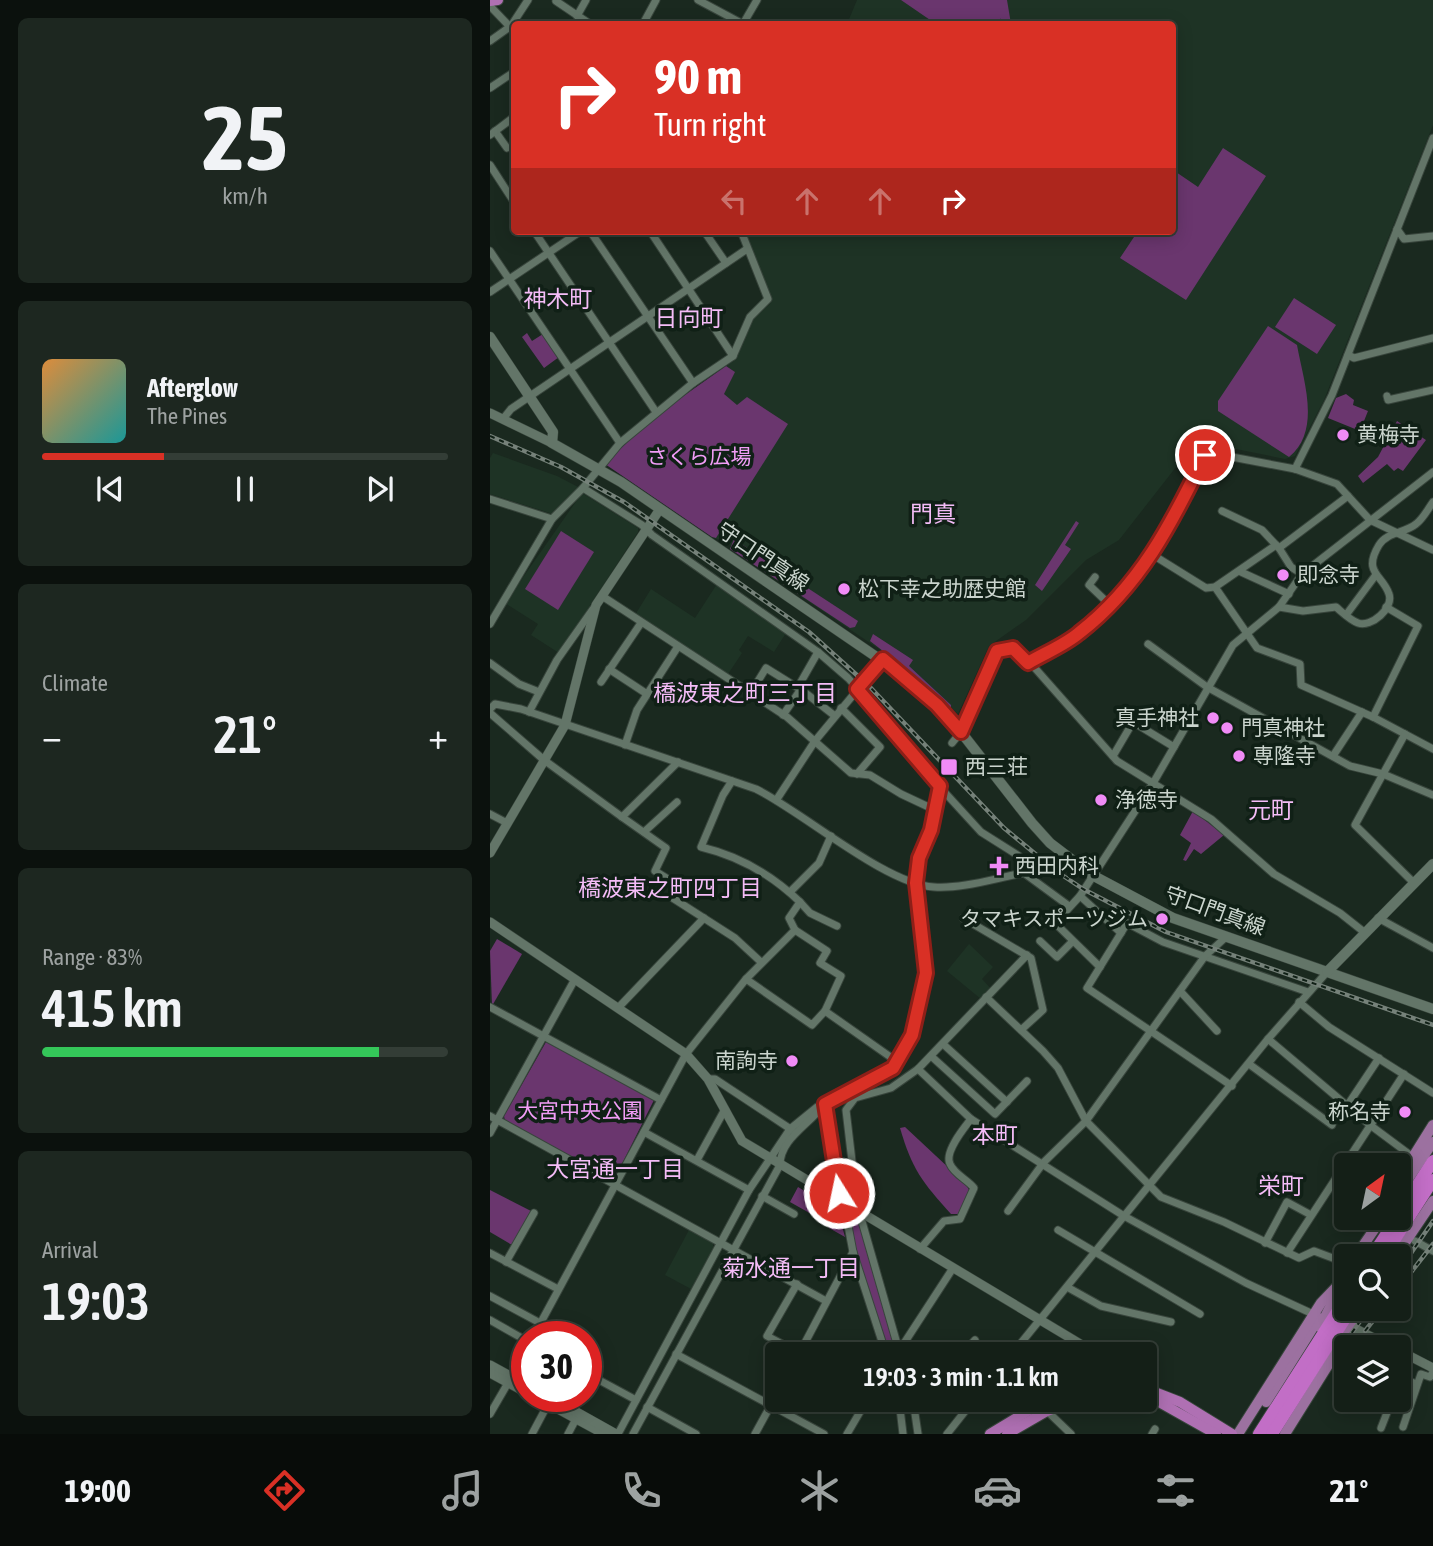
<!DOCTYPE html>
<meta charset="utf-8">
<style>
:root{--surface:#141f17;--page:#1d2720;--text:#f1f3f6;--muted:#9da2a1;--line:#333d36;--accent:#d93025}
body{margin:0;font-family:"Asap Condensed","Noto Sans JP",sans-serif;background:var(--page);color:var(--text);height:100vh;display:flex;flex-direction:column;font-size:26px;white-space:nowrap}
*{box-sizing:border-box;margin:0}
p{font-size:23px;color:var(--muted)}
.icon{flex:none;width:38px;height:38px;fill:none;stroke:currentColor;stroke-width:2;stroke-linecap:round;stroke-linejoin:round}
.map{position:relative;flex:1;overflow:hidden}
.panel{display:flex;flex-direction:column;gap:18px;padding:18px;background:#0b110d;width:490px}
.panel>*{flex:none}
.hud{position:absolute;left:21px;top:21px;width:665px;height:214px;border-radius:7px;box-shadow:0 4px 18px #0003,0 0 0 2px var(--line);background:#d93025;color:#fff;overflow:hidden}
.needle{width:46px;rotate:33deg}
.tools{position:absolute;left:844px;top:1153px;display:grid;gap:14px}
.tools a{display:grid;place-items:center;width:77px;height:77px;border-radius:7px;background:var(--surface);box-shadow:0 4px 18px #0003,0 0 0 2px var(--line);font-size:35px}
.speed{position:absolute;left:21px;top:1321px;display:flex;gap:14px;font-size:35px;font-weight:700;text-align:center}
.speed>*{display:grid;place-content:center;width:91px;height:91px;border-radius:50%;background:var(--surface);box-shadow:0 4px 18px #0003,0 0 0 2px var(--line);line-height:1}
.speed .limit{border:10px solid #d22;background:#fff;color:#111}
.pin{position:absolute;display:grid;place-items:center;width:60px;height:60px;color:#fff;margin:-30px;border:4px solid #fff;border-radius:50%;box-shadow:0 2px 7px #0007}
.me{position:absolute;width:77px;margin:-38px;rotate:350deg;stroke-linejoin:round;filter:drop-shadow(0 0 5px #0008)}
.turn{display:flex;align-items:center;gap:24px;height:147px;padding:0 28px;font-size:32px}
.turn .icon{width:91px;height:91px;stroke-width:2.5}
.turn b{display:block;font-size:49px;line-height:60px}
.lanes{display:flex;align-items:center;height:66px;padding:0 28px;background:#0003;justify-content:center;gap:35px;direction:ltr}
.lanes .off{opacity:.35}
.big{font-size:52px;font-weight:600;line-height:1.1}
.panel .tile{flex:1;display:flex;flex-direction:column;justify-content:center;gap:10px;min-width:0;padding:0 24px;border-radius:10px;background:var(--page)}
.panel .dial{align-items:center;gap:0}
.dial b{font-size:91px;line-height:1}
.song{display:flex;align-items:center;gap:21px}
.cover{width:84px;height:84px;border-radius:10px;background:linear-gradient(135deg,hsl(30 70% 55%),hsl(180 70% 35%))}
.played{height:7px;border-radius:4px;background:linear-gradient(90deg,var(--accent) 30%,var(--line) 30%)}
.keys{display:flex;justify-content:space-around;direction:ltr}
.heat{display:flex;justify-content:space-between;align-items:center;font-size:38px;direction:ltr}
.charge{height:10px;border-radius:5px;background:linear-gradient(90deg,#34c759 83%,var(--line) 0)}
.trip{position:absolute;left:275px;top:1342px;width:392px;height:70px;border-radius:7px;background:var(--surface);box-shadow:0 4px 18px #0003,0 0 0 2px var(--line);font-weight:600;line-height:70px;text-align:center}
.menu{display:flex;height:112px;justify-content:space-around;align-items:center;background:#080c09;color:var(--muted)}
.menu .icon{width:49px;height:49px}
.menu .active{color:var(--accent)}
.menu b{font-size:32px;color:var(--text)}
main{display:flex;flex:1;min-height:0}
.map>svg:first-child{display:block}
.built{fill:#1e3325}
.green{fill:#6a366e}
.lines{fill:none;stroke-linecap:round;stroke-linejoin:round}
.minor-casing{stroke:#38453c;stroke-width:9}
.tertiary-casing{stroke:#38453c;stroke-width:10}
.secondary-casing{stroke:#38453c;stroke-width:11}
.primary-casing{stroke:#38453c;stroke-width:12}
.trunk-casing{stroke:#38453c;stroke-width:12}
.motorway-casing{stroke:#38453c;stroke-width:14}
.minor{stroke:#637568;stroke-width:7}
.tertiary{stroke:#637568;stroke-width:9}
.secondary{stroke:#637568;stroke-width:10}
.primary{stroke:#9c71a0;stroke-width:10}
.trunk{stroke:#af70b3;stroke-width:10}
.motorway{stroke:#c26ec6;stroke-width:12}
.rail-casing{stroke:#758179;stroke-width:4.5}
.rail{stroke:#102016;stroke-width:2;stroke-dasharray:5;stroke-linecap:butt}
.route-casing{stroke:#8d1f18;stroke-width:18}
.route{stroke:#d93025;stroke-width:12}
.poi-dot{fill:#f08bf6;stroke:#102016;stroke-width:2.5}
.labels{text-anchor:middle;stroke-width:7;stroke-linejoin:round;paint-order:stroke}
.poi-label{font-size:21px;fill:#cbd5ce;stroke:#102016;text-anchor:start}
.park-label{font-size:21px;fill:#f29df7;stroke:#102016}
.street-label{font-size:21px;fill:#cbd5ce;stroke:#102016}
.neighbourhood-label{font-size:23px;fill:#f4bcf7;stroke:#102016}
</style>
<main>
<section class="panel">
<div class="tile dial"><b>25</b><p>km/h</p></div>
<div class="tile">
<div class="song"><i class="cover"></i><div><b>Afterglow</b><p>The Pines</p></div></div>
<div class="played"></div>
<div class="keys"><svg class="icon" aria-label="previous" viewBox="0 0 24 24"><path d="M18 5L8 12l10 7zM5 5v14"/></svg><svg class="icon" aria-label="pause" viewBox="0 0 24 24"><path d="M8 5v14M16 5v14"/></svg><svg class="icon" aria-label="next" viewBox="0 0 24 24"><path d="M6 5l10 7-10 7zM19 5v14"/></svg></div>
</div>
<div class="tile"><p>Climate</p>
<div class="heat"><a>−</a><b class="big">21°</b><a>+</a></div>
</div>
<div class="tile"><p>Range · 83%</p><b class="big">415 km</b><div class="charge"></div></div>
<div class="tile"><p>Arrival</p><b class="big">19:03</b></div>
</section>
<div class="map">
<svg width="943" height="1434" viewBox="0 0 943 1434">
<rect width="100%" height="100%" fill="#1a291f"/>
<g class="built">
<polygon points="367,0 943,0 943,125 834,400 805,456 795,459 711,442 704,444 629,540 596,560 536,620 499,646 468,714 423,672 241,549 240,545 222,537 115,464 246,358 262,319 280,304 282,300 254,231 682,231 682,24 357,24"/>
<polygon points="3,453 67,476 90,488 63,514 0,494 0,458"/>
<polygon points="92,493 148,528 148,532 69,653 41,635 48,624 15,603"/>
<polygon points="227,584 296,633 284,652 258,636 249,650 252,653 236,677 145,615 161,589 205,618"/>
<polygon points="479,944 503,967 492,979 502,990 491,999 457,971"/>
<polygon points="199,1230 223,1243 223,1248 201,1289 175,1275"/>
</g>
<g class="green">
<polygon points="411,0 517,0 521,24 509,24 511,18 507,24 446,24"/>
<polygon points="733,148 776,176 696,300 630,258 648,231 682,231 683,177 686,172 708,187"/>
<polygon points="804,298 846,325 827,354 785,327"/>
<path d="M 778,326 L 807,345 C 813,380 832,430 799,457 L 728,411 L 728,401 Z"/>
<polygon points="37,333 42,341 53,334 69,357 54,368 32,337"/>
<polygon points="236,366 245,372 234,394 247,405 257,397 298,424 226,538 222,537 115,464 161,419"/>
<polygon points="856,394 864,400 863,405 878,411 870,431 838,418 846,398"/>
<polygon points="907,421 936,440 913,471 908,468 904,471 897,464 873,483 868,476 888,457"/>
<polygon points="586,521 589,523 575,545 581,549 552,591 545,585"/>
<polygon points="71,531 104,552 68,610 35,589"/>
<polygon points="244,539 300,577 295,585 240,549"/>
<polygon points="310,583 368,621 365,627 360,628 304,591"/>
<polygon points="383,634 423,660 419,666 461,705 461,708 428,678 380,641"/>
<polygon points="703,811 734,835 711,854 704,849 696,861 693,860 701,843 690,835"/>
<polygon points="7,939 32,954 2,1006 0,951"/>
<polygon points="56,1042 164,1100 127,1174 120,1177 15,1121 14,1116"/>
<path d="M 415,1127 L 476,1184 L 480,1192 L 468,1214 L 461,1214 C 432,1182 422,1169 410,1128 Z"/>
<polygon points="308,1187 348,1211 355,1237 339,1228 339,1224 300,1202"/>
<polygon points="0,1190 41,1211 22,1245 0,1232"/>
<polygon points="357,1216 369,1223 408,1354 400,1354 365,1251"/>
</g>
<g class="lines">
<g class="minor-casing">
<g id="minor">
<polyline points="208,0 253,24"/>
<polyline points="66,1 100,24"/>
<polyline points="0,6 24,31"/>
<polyline points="87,16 96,0"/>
<polyline points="153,24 166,0"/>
<polyline points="253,24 267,0"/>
<polyline points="0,41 21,26 38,0"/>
<polyline points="0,88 24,72"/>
<polyline points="5,131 17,148"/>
<polyline points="0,135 24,117"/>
<polyline points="0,165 24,202"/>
<polyline points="907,229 914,239 943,236"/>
<polyline points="44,231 166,412"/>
<polyline points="100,231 203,383"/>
<polyline points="160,231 243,356"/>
<polyline points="214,231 236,263"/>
<polyline points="0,251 130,443"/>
<polyline points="0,292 91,231"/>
<polyline points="858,355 864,358 943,338"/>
<polyline points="897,396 898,400 943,390"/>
<polyline points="13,419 21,409 257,249"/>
<polyline points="805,469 842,395 943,138"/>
<polyline points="93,488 152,525 162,535 328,652 358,678 402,726 426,761 491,832 529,856 530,873"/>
<polyline points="0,499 62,519 93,488 130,443 203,383 243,356 260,317 278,299 251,231"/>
<polyline points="732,511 772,530 786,545"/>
<polyline points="789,548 801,567 812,574"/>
<polyline points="663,555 716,588 725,587 786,545 789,548 858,496"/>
<polyline points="751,572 799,594"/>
<polyline points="605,577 599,585 619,604"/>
<polyline points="725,587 767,648 810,664 811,685 883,717 943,749"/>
<polyline points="112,596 297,717 361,773 380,775 411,794 445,810"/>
<path d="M 789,607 L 813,611 L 846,607 C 852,612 860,620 868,623 C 881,628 904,608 899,594 C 893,575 872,573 889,545 C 897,532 915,533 926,524 C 933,519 938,509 943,502"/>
<polyline points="856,615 885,576"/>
<polyline points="0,624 62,519"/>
<polyline points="658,644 717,687 860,766 893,774 943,795"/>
<polyline points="0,663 29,684 49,692"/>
<path d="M 539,663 C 555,653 575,645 590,633 C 650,586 683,522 715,455 L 721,453 L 805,469 L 847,484 L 880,520 L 943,550"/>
<polyline points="119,669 157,694"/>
<polyline points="111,682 151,623"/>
<polyline points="308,687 328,652"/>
<polyline points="260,694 276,668 313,691 345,716"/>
<polyline points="351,708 390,747 367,774"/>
<path d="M 0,709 L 5,704 L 31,709 L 266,789 C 313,812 395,884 444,887 C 472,889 506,878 534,873 L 579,906"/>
<polyline points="39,712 67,660 103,609"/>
<polyline points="0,713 54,760 132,817 188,762"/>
<polyline points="293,715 311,689"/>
<polyline points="883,717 928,626 896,607"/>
<polyline points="915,734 865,825 924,883"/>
<polyline points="462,743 475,727 507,651 523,648 529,650 627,761 721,819 784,874 850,913 874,932"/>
<polyline points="135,745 147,710 187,648"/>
<polyline points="623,756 643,722 684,747"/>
<polyline points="843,756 872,712"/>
<polyline points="287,799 325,741 393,659"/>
<polyline points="0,814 17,823"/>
<polyline points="132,817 176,848 165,871 186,884 181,897 245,938 271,962"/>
<polyline points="154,832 187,802"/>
<polyline points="300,892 329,863 341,836"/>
<polyline points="590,896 631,933 637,923 673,942 818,992"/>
<polyline points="310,902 320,913 347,926"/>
<polyline points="473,918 541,958 553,1010 531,1030"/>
<polyline points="888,918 943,948"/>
<polyline points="631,933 597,988 742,1086"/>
<polyline points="550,941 567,957 582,942"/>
<polyline points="610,967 565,923 590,896 662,785 743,645 789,607 812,574 943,472"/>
<polyline points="256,979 322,1025 335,1011 351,976 330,963 337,951 305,930"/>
<polyline points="690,991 727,1031"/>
<polyline points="496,997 553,1051 568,1068 596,1121 671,1197 734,1222 809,1258 824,1251 856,1263"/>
<polyline points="809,1002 839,1027 943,1093"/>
<polyline points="0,1007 171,1100"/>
<polyline points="128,1008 214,918"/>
<polyline points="335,1011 409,1063"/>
<polyline points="778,1039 880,1125 923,1157"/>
<polyline points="453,1044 517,1102"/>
<polyline points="441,1056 505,1114 537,1081"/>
<polyline points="759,1064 842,1125"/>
<polyline points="428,1069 481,1119 634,1216 756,1283 823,1314"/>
<polyline points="218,1079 225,1079 302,1130"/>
<polyline points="335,1104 363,1252 396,1354"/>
<polyline points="857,1106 889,1058"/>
<polyline points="0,1116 336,1301"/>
<polyline points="154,1132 259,1190"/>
<polyline points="0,1133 85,979"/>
<polyline points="207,1160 234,1111"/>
<polyline points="272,1196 304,1214"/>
<polyline points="518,1211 554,1162 596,1121 715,956 736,937"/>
<polyline points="568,1230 710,1314"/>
<polyline points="925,1241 943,1251"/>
<polyline points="775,1243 797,1202 821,1215"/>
<path d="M 430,1249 L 454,1221 L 470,1219 L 484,1188 C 478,1180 464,1174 460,1164 C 454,1152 474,1128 481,1119"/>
<polyline points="0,1253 68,1289"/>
<polyline points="797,1253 914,1074"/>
<polyline points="16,1262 44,1213"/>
<polyline points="307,1284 277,1336 311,1354"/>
<polyline points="577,1287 611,1306 681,1322"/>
<polyline points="0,1296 50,1323"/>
<polyline points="0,1320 37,1341"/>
<path d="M 43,1337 L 196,1054 L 256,979 L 305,930 L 299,918 L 310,902 C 282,875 249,856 211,847 L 233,795 L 242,781"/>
<polyline points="409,1351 463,1268"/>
<polyline points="186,1354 334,1434"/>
<polyline points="309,1354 363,1252"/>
<polyline points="410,1354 367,1204 356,1110 365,1098 401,1088 428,1069 537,955"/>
<polyline points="472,1354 485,1340"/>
<polyline points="522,1354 778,1039 837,972"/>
<polyline points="96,1373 146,1400"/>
<polyline points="908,1382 910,1378 927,1384"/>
<polyline points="397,1400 411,1407 425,1409"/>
<polyline points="409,1400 413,1434"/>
<polyline points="423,1400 428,1434"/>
<polyline points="157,1407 206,1434"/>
<polyline points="557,1411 581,1434"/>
<polyline points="0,1414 37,1350"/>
<polyline points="913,1427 931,1374 940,1377 943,1372"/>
<polyline points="891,1428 902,1400"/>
<polyline points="42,1434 58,1404"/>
<polyline points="78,1434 86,1419"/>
<polyline points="128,1434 259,1190 300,1129 327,1107 403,1068 417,1048 432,1001 436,973 426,883 430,858 441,830 450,781"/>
<path d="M 143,1434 L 290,1165 C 290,1138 321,1124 334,1104"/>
<polyline points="265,1434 287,1394"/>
<polyline points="357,1434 377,1400"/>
<polyline points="457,1434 484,1400"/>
<polyline points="662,1434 665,1429"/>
</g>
</g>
<g class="tertiary-casing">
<g id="tertiary">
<polyline points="0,413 62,443"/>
<polyline points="0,853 75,725 106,605 170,509"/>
<polyline points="0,922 196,1054 218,1079 252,1141 607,1354"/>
<polyline points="868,1330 903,1348"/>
<polyline points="908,1350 943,1368"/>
<polyline points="0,1365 37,1385"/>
<polyline points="0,1373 37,1393"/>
<polyline points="44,1396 114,1434"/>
<polyline points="58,1396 126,1434"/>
</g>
</g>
<g class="secondary-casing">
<g id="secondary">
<polyline points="0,337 63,432 62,443 131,482 420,680 471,732 542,823 560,843 602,875 683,918 943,1009"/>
<polyline points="837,972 943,864"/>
</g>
</g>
<g class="primary-casing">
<g id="primary">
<polyline points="908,1181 943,1125"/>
<polyline points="908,1194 943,1142"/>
<polyline points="866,1256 892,1218"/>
<polyline points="906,1256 943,1201"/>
<polyline points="908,1266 918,1251"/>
<polyline points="830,1327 851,1285"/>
<polyline points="776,1402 829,1318"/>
<polyline points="748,1434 831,1303 854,1279"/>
<polyline points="795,1434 873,1309"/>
</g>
</g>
<g class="trunk-casing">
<g id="trunk">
<polyline points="0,1 8,0"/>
<polyline points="654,1388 690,1402 742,1434"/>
<polyline points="654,1399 669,1402 726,1434"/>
<polyline points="500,1434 556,1400"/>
<polyline points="517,1434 557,1411 586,1400"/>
</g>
</g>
<g class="motorway-casing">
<g id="motorway">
<polyline points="908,1215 943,1161"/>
<polyline points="882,1256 907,1218"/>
<polyline points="894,1256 943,1180"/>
<polyline points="769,1434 856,1298"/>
<polyline points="782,1434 861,1309"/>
</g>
</g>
<use href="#minor" class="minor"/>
<use href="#tertiary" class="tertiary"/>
<use href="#secondary" class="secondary"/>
<use href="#primary" class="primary"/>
<use href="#trunk" class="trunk"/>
<use href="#motorway" class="motorway"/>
<g class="rail-casing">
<g id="rail">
<polyline points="0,436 71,467 134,502 319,632 379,686 514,828 566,871 593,889 676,932 943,1025"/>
<polyline points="908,1272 943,1221"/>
<polyline points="908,1289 943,1244"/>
<polyline points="875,1331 892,1309"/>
<polyline points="850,1349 879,1309"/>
</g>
</g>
<use href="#rail" class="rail"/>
</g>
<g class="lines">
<g class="route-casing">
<path id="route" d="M 349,1193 L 335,1104 L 403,1068 L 422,1035 L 436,973 L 426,883 L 429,858 L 441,830 L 450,786 L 367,689 L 393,659 L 447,705 L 471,732 L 507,651 L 523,648 L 538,663 C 555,653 575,645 589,633 C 650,586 682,523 715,455"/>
</g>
<use href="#route" class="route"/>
</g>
<g class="poi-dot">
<circle cx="853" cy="435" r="7"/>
<circle cx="793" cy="575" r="7"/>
<circle cx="354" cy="589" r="7"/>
<circle cx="723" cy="718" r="7"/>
<circle cx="737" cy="728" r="7"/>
<circle cx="749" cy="756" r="7"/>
<rect x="450" y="758" width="18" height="18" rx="3.5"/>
<circle cx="611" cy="800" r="7"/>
<path d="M505.5 855.5h7v7h7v7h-7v7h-7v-7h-7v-7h7z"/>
<circle cx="672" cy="919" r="7"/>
<circle cx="302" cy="1061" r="7"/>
<circle cx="915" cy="1112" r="7"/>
</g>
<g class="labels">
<g class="poi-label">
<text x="867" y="442">黄梅寺</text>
<text x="807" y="582">即念寺</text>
<text x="368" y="596">松下幸之助歴史館</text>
<text x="709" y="725" text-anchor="end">真手神社</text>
<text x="751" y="735">門真神社</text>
<text x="763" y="763">専隆寺</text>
<text x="475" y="774">西三荘</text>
<text x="625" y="807">浄徳寺</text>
<text x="525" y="873">西田内科</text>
<text x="658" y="926" text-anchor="end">タマキスポーツジム</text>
<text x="288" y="1068" text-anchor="end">南詢寺</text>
<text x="901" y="1119" text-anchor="end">称名寺</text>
</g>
<g class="park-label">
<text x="209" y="464">さくら広場</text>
<text x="90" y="1118">大宮中央公園</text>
</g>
<g class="street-label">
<text transform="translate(273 557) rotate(34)" y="7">守口門真線</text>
<text transform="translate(725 911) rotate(20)" y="7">守口門真線</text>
</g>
<g class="neighbourhood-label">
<text x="68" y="307">神木町</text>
<text x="199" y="326">日向町</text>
<text x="443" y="522">門真</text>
<text x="255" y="701">橋波東之町三丁目</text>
<text x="781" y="818">元町</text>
<text x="180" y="896">橋波東之町四丁目</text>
<text x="505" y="1143">本町</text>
<text x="125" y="1177">大宮通一丁目</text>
<text x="791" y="1194">栄町</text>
<text x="301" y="1276">菊水通一丁目</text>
</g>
</g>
</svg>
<div class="tools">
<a><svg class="needle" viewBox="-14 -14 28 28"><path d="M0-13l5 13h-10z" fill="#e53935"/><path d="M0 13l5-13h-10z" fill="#9da2a1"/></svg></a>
<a><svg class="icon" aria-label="search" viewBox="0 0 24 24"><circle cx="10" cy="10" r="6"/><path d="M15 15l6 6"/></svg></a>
<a><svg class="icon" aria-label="layers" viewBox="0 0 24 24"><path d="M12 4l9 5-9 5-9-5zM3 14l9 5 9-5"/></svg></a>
</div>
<div class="speed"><div class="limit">30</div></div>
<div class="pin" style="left:715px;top:455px;background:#d93025"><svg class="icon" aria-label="arrive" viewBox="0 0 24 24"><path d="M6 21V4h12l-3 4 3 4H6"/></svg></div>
<svg class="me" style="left:349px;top:1193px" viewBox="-20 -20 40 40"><circle r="17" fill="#d93025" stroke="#fff" stroke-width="3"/><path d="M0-11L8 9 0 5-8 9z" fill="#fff"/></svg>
<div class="trip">19:03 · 3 min · 1.1 km</div>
<div class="hud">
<div class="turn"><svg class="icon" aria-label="right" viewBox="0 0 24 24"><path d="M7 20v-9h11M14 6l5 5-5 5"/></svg><div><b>90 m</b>Turn right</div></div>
<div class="lanes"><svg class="icon off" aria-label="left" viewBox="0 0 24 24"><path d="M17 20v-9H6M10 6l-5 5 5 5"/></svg><svg class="icon off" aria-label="ahead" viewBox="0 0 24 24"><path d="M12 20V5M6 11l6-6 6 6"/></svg><svg class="icon off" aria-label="ahead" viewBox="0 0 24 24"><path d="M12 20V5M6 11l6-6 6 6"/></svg><svg class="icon" aria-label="right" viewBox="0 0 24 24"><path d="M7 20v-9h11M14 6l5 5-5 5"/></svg></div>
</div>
</div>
</main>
<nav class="menu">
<b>19:00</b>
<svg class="icon active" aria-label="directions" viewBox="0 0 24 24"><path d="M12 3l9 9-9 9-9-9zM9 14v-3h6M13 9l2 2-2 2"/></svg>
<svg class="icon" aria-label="music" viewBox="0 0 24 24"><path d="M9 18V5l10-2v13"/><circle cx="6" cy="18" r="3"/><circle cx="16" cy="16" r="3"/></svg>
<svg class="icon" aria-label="phone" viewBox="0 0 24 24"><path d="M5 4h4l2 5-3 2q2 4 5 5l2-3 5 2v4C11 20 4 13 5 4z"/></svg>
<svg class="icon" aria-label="climate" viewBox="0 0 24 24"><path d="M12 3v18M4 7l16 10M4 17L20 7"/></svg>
<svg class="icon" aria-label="car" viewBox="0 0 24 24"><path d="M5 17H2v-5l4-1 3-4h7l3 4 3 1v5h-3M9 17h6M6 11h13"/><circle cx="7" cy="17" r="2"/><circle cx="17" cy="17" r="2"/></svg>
<svg class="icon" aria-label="filters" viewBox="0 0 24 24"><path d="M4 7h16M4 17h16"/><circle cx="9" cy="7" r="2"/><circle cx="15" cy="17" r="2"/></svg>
<b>21°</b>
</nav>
